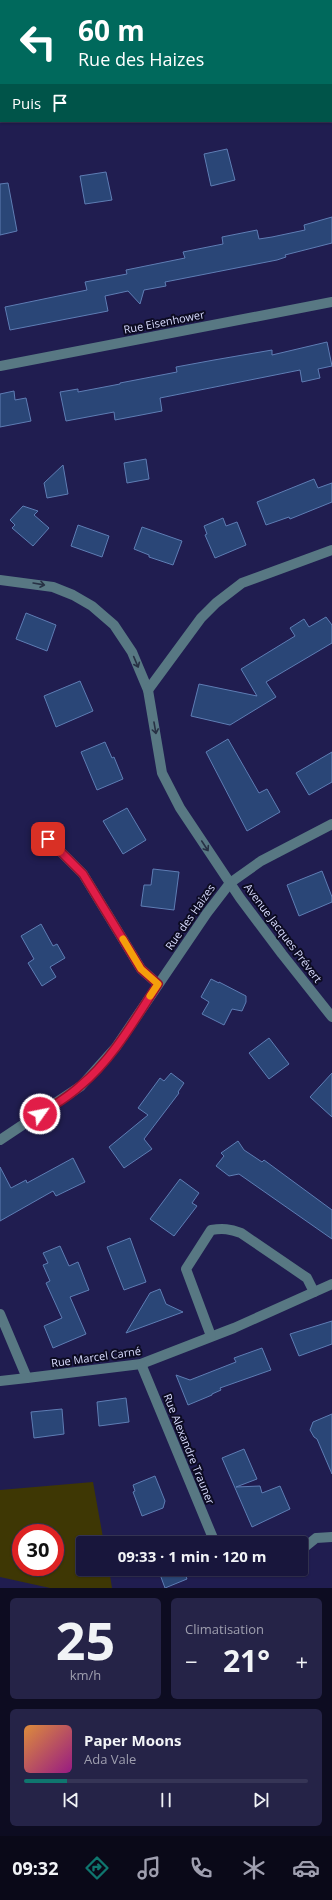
<!DOCTYPE html>
<html lang="fr">
<meta charset="utf-8">
<style>
:root{--surface:#18163c;--page:#252347;--text:#f1f3f6;--muted:#9f9faf;--line:#363556;--accent:#0f766e}
body{margin:0;font-family:"Open Sans",sans-serif;background:var(--page);color:var(--text);height:100vh;display:flex;flex-direction:column;font-size:15px;white-space:nowrap}
*{box-sizing:border-box;margin:0}
p{font-size:13px;color:var(--muted)}
.icon{flex:none;width:22px;height:22px;fill:none;stroke:currentColor;stroke-width:2;stroke-linecap:round;stroke-linejoin:round}
.map{position:relative;height:1588px;overflow:hidden}
.side{display:flex;flex-direction:column;gap:10px;padding:10px;background:#0d0c21;flex:1}
.side>*{flex:none}
.banner{position:absolute;left:0px;top:0px;width:332px;height:122px;box-shadow:0 1px 3px #0004,0 0 0 1px var(--line);background:#00695c;color:#fff;overflow:hidden}
.speed{position:absolute;left:12px;top:1524px;display:flex;gap:8px;font-size:20px;font-weight:700;text-align:center}
.speed>*{display:grid;place-content:center;width:52px;height:52px;border-radius:50%;background:var(--surface);box-shadow:0 1px 3px #0004,0 0 0 1px var(--line);line-height:1}
.speed .limit{border:6px solid #d22;background:#fff;color:#111}
.pin{position:absolute;display:grid;place-items:center;width:34px;height:34px;color:#fff;margin:-17px;border-radius:8px;box-shadow:0 2px 6px #0006}
.me{position:absolute;width:44px;margin:-22px;rotate:57deg;stroke-linejoin:round;filter:drop-shadow(0 0 3px #0008)}
.turn{display:flex;align-items:center;gap:14px;height:84px;padding:0 12px;font-size:18px}
.turn .icon{width:52px;height:52px;stroke-width:2.5}
.turn b{display:block;font-size:28px;line-height:34px}
.then{display:flex;align-items:center;height:38px;padding:0 12px;background:#0003;gap:8px;font-size:15px}
.big{font-size:30px;font-weight:700;line-height:1.1}
.side .card{flex:1;display:flex;flex-direction:column;justify-content:center;gap:6px;min-width:0;padding:0 14px;border-radius:6px;background:var(--page)}
.side .dial{align-items:center;gap:0}
.dial b{font-size:52px;line-height:1}
.song{display:flex;align-items:center;gap:12px}
.cover{width:48px;height:48px;border-radius:6px;background:linear-gradient(135deg,hsl(30 70% 55%),hsl(310 70% 35%))}
.played{height:4px;border-radius:2px;background:linear-gradient(90deg,var(--accent) 15%,var(--line) 15%)}
.keys{display:flex;justify-content:space-around;direction:ltr}
.heat{display:flex;justify-content:space-between;align-items:center;font-size:22px;direction:ltr}
.side .tiles{flex:1;display:grid;gap:10px;grid-template-columns:1fr 1fr}
.card:last-child{grid-column:span 2}
.trip{position:absolute;left:76px;top:1536px;width:232px;height:40px;border-radius:4px;background:var(--surface);box-shadow:0 1px 3px #0004,0 0 0 1px var(--line);font-weight:700;line-height:40px;text-align:center}
.tab-bar{display:flex;height:64px;justify-content:space-around;align-items:center;background:#0a0918;color:var(--muted)}
.tab-bar .icon{width:28px;height:28px}
.tab-bar .on{color:var(--accent)}
.tab-bar b{font-size:18px;color:var(--text)}
.map>svg:first-child{display:block}
.green{fill:#3e3704;fill-rule:evenodd}
.building{fill:#2a4677;stroke:#5e7db4}
.lines{fill:none;stroke-linecap:round;stroke-linejoin:round}
.minor{stroke:#587883;stroke-width:10}
.oneway{stroke:#273144}
.route-casing{stroke:#92132f;stroke-width:10}
.route{stroke:#e11d48;stroke-width:7}
.slow{stroke:#f59e0b;stroke-width:7}
.labels{text-anchor:middle;stroke-width:4;stroke-linejoin:round;paint-order:stroke}
.street-label{font-size:11px;fill:#daddff;stroke:#0c0b22}
</style>
<div class="map">
<svg width="332" height="1588" viewBox="0 0 332 1588">
<rect width="100%" height="100%" fill="#201d50"/>
<path class="green" d="M 93,1482 L 104,1543 L 83,1543 L 83,1569 L 109,1569 L 112,1588 L 50,1588 L 0,1577 L 0,1490 ZM 21,1533 L 55,1533 L 55,1567 L 21,1567 Z"/>
<g class="building">
<polygon points="227,149 235,180 211,186 204,154"/>
<polygon points="106,172 112,200 85,204 80,176"/>
<polygon points="8,183 17,231 0,235 0,184"/>
<polygon points="332,217 332,243 285,255 286,257 277,260 165,282 166,286 144,290 140,304 128,291 105,296 108,311 10,330 5,307 87,290 85,282 127,274 126,270 185,258 183,252 223,244 222,237 257,230 259,239 272,237 305,230 304,225"/>
<polygon points="327,342 332,366 318,369 320,378 302,382 300,370 160,398 162,411 115,420 114,412 66,421 60,392 78,389 78,392 120,384 120,383 177,372 176,367 214,360 272,350 272,355"/>
<polygon points="14,391 15,400 26,398 31,421 0,427 0,394"/>
<polygon points="146,459 149,479 127,483 124,463"/>
<polygon points="63,465 68,494 47,498 44,483"/>
<polygon points="314,479 318,488 332,483 332,502 290,519 289,517 266,525 257,502"/>
<polygon points="23,506 38,511 34,515 49,528 33,546 12,528 15,525 10,520"/>
<polygon points="223,518 226,526 237,522 246,545 215,558 205,535 207,534 204,526"/>
<polygon points="78,525 109,536 102,557 71,546"/>
<polygon points="142,527 182,541 173,565 149,557 149,555 134,549"/>
<polygon points="26,613 56,625 47,651 16,639"/>
<polygon points="326,617 332,625 332,643 266,682 276,697 230,725 191,716 199,684 257,696 241,669 295,636 290,628 304,619 309,627"/>
<polygon points="80,681 93,711 56,727 44,696"/>
<polygon points="228,739 259,793 267,789 280,812 247,831 206,752"/>
<polygon points="105,742 112,758 114,757 123,779 97,790 81,752"/>
<polygon points="332,752 332,782 309,795 296,773"/>
<polygon points="127,808 146,840 123,854 103,821"/>
<polygon points="153,869 179,872 174,910 141,906 144,885 151,885"/>
<polygon points="322,871 332,897 332,902 299,916 287,885"/>
<polygon points="41,924 53,946 57,944 65,958 50,967 56,977 42,986 28,963 34,959 21,936"/>
<polygon points="211,979 219,983 219,982 246,996 246,1002 242,1011 232,1009 224,1025 202,1014 209,1002 201,997"/>
<polygon points="269,1038 289,1064 269,1079 249,1053"/>
<polygon points="171,1073 184,1083 178,1092 179,1093 144,1139 152,1149 124,1168 109,1147 148,1115 138,1108 160,1078 164,1081"/>
<polygon points="332,1073 332,1117 310,1097"/>
<polygon points="238,1141 244,1150 262,1162 264,1160 332,1210 332,1239 239,1174 229,1176 216,1166 224,1156 221,1153"/>
<polygon points="73,1158 85,1182 56,1196 53,1191 0,1221 0,1167 11,1188 26,1180 27,1183"/>
<polygon points="180,1179 199,1193 192,1203 197,1206 174,1236 150,1219"/>
<polygon points="130,1238 146,1282 124,1290 107,1247"/>
<polygon points="60,1246 69,1266 78,1262 89,1290 70,1297 86,1334 53,1348 44,1326 62,1318 46,1283 50,1281 43,1265 48,1263 43,1253"/>
<polygon points="160,1289 166,1304 183,1312 126,1333 150,1293"/>
<polygon points="332,1321 332,1344 299,1356 290,1334"/>
<polygon points="262,1348 271,1370 220,1388 221,1390 212,1394 212,1395 188,1405 176,1375 190,1380 236,1362 234,1358"/>
<polygon points="126,1398 129,1422 99,1426 97,1402"/>
<polygon points="62,1409 64,1434 34,1438 31,1412"/>
<polygon points="332,1414 332,1474 317,1439 314,1437 310,1430 313,1422"/>
<polygon points="244,1449 257,1479 236,1487 260,1486 262,1493 280,1486 290,1509 252,1527 222,1458"/>
<polygon points="155,1476 165,1501 163,1508 142,1516 133,1492 135,1491 133,1485"/>
<polygon points="158,1569 183,1569 187,1579 165,1588"/>
</g>
<g class="lines">
<g class="minor">
<polyline points="106,0 107,1"/>
<polyline points="0,91 1,91"/>
<polyline points="0,366 332,302"/>
<polyline points="0,580 53,587 73,595 92,606 114,625 132,652 148,690 162,773 180,808 240,898 282,954 332,1017"/>
<polyline points="148,690 201,618 216,603 242,583 332,550"/>
<polyline points="48,839 83,874 141,969 158,984"/>
<polyline points="0,1140 81,1086 116,1047 207,913 230,883 261,861 332,824"/>
<polyline points="0,1314 27,1378 141,1364 234,1328 332,1284"/>
<path d="M 211,1336 L 186,1269 L 211,1230 C 223,1228 230,1229 241,1233 L 307,1278 L 314,1292"/>
<polyline points="141,1364 215,1543"/>
<polyline points="0,1381 27,1378"/>
<polyline points="301,1548 305,1547 316,1538 332,1537"/>
</g>
</g>
<defs><path id="oneway-shaft" d="M-6 0H5M1.5-3L5.5 0L1.5 3" fill="none" stroke-width="1.6" stroke-linecap="round" stroke-linejoin="round"/></defs>
<g class="oneway">
<use href="#oneway-shaft" transform="translate(39 584) rotate(10)"/>
<use href="#oneway-shaft" transform="translate(136 662) rotate(67)"/>
<use href="#oneway-shaft" transform="translate(155 728) rotate(80)"/>
<use href="#oneway-shaft" transform="translate(205 846) rotate(57)"/>
</g>
<g class="lines">
<g class="route-casing">
<path id="route" d="M 40,1114 C 53,1106 68,1097 80,1086 C 113,1059 135,1019 158,984 L 141,969 L 83,874 L 48,839"/>
</g>
<use href="#route" class="route"/>
<polyline class="slow" points="123,939 141,969 158,984 150,996"/>
</g>
<g class="labels">
<g class="street-label">
<text transform="translate(164 322) rotate(-11)" y="4">Rue Eisenhower</text>
<text transform="translate(190 917) rotate(-55)" y="4">Rue des Haizes</text>
<text transform="translate(283 933) rotate(53)" y="4">Avenue Jacques Prévert</text>
<text transform="translate(96 1357) rotate(-8)" y="4">Rue Marcel Carné</text>
<text transform="translate(189 1449) rotate(68)" y="4">Rue Alexandre Trauner</text>
</g>
</g>
</svg>
<div class="speed"><div class="limit">30</div></div>
<div class="pin" style="left:48px;top:839px;background:#d93025"><svg class="icon" aria-label="arrive" viewBox="0 0 24 24"><path d="M6 21V4h12l-3 4 3 4H6"/></svg></div>
<svg class="me" style="left:40px;top:1114px" viewBox="-20 -20 40 40"><circle r="17" fill="#e11d48" stroke="#fff" stroke-width="3"/><path d="M0-11L8 9 0 5-8 9z" fill="#fff"/></svg>
<div class="trip">09:33 · 1 min · 120 m</div>
<div class="banner">
<div class="turn"><svg class="icon" aria-label="left" viewBox="0 0 24 24"><path d="M17 20v-9H6M10 6l-5 5 5 5"/></svg><div><b>60 m</b>Rue des Haizes</div></div>
<div class="then">Puis<svg class="icon" aria-label="arrive" viewBox="0 0 24 24"><path d="M6 21V4h12l-3 4 3 4H6"/></svg></div>
</div>
</div>
<section class="side">
<div class="tiles">
<div class="card dial"><b>25</b><p>km/h</p></div>
<div class="card"><p>Climatisation</p>
<div class="heat"><a>−</a><b class="big">21°</b><a>+</a></div>
</div>
<div class="card">
<div class="song"><i class="cover"></i><div><b>Paper Moons</b><p>Ada Vale</p></div></div>
<div class="played"></div>
<div class="keys"><svg class="icon" aria-label="previous" viewBox="0 0 24 24"><path d="M18 5L8 12l10 7zM5 5v14"/></svg><svg class="icon" aria-label="pause" viewBox="0 0 24 24"><path d="M8 5v14M16 5v14"/></svg><svg class="icon" aria-label="next" viewBox="0 0 24 24"><path d="M6 5l10 7-10 7zM19 5v14"/></svg></div>
</div>
</div>
</section>
<nav class="tab-bar">
<b>09:32</b>
<svg class="icon on" aria-label="directions" viewBox="0 0 24 24"><path d="M12 3l9 9-9 9-9-9zM9 14v-3h6M13 9l2 2-2 2"/></svg>
<svg class="icon" aria-label="music" viewBox="0 0 24 24"><path d="M9 18V5l10-2v13"/><circle cx="6" cy="18" r="3"/><circle cx="16" cy="16" r="3"/></svg>
<svg class="icon" aria-label="phone" viewBox="0 0 24 24"><path d="M5 4h4l2 5-3 2q2 4 5 5l2-3 5 2v4C11 20 4 13 5 4z"/></svg>
<svg class="icon" aria-label="climate" viewBox="0 0 24 24"><path d="M12 3v18M4 7l16 10M4 17L20 7"/></svg>
<svg class="icon" aria-label="car" viewBox="0 0 24 24"><path d="M5 17H2v-5l4-1 3-4h7l3 4 3 1v5h-3M9 17h6M6 11h13"/><circle cx="7" cy="17" r="2"/><circle cx="17" cy="17" r="2"/></svg>
</nav>
